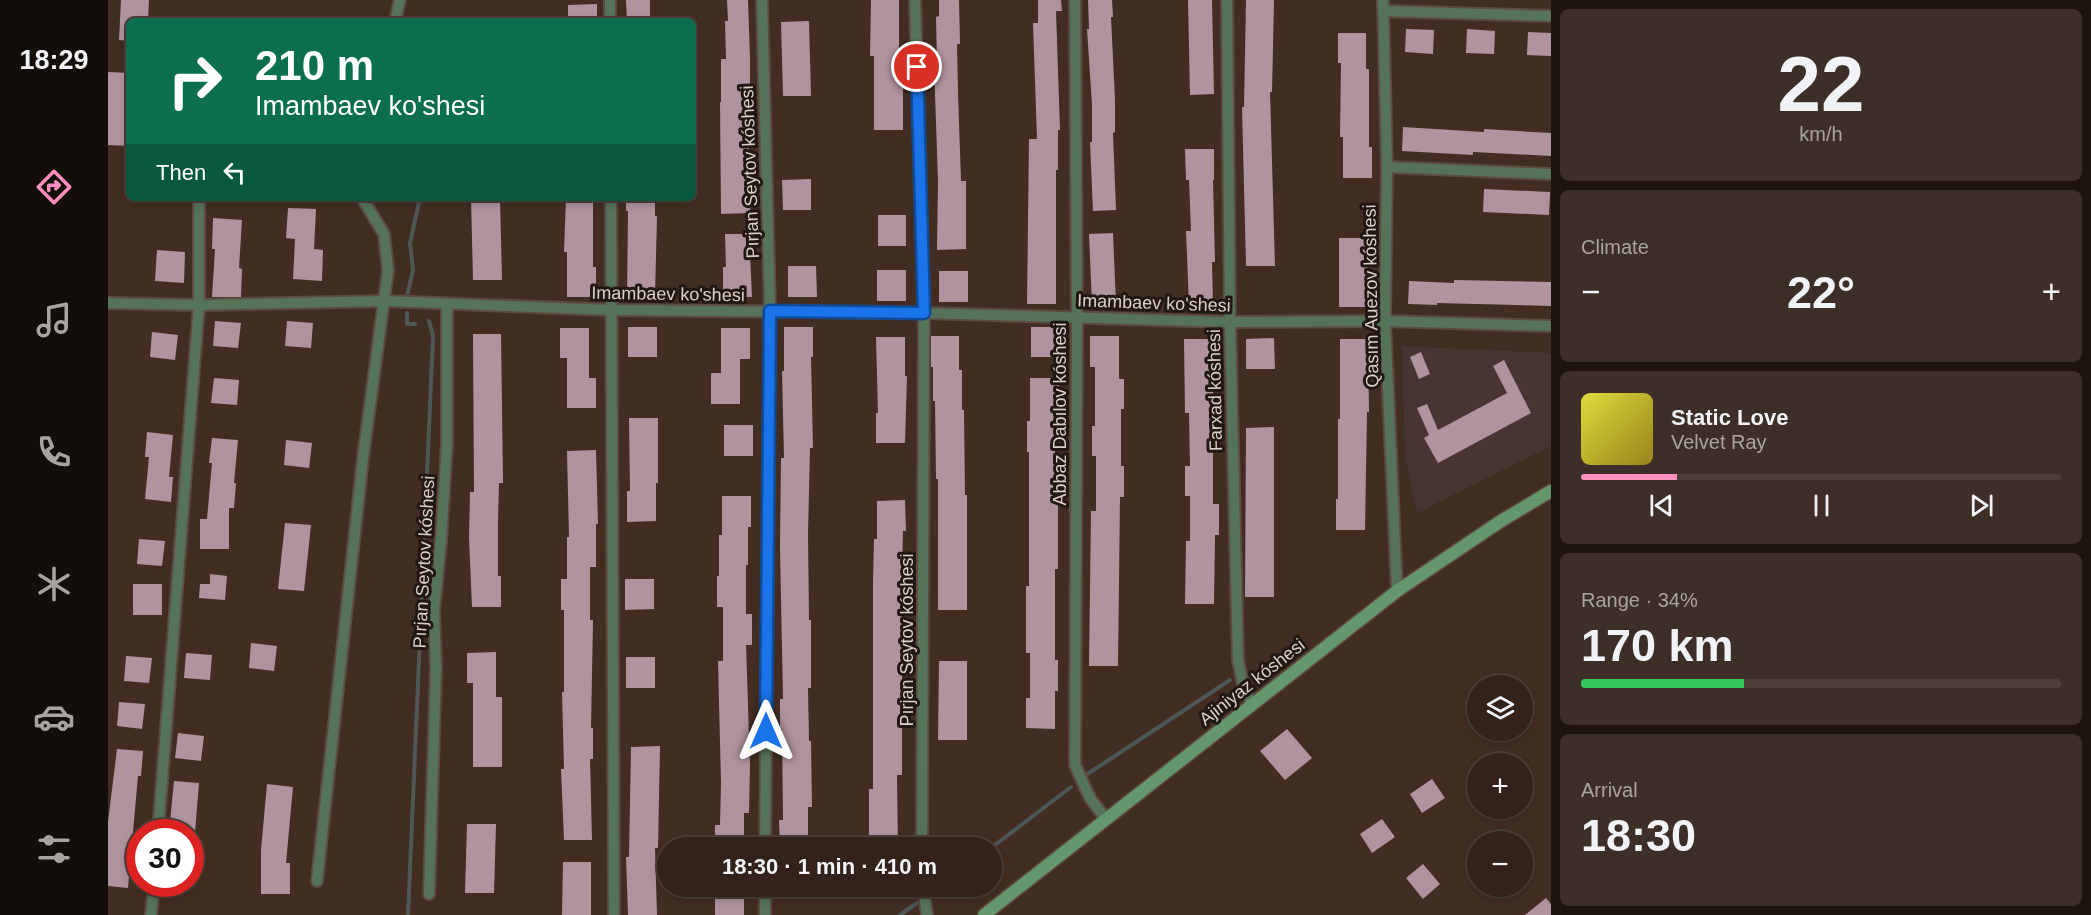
<!DOCTYPE html>
<meta charset="utf-8">
<style>
:root{--surface:#32221a;--page:#3d2f27;--text:#f1f3f6;--muted:#a8a4a2;--line:#4d3f39;--accent:#fe8ebe}
body{margin:0;font-family:Helvetica,sans-serif;background:var(--page);color:var(--text);height:100vh;display:flex;flex-direction:column;font-size:22px;white-space:nowrap}
*{box-sizing:border-box;margin:0}
p{font-size:20px;color:var(--muted)}
.icon{flex:none;width:33px;height:33px;fill:none;stroke:currentColor;stroke-width:2;stroke-linecap:round;stroke-linejoin:round}
.map{position:relative;flex:1;overflow:hidden}
.details{display:flex;flex-direction:column;gap:9px;padding:9px;background:#1c130e;width:540px}
.details>*{flex:none}
.guide{position:absolute;left:18px;top:18px;width:570px;height:183px;border-radius:9px;box-shadow:0 3px 9px #0003,0 0 0 2px var(--line);background:#0b6e4f;color:#fff;overflow:hidden}
.fabs{position:absolute;left:1359px;top:675px;display:grid;gap:12px}
.fabs a{display:grid;place-items:center;width:66px;height:66px;border-radius:50%;background:var(--surface);box-shadow:0 3px 9px #0003,0 0 0 2px var(--line);font-size:30px}
.speed{position:absolute;left:18px;top:819px;display:flex;gap:12px;font-size:30px;font-weight:700;text-align:center}
.speed>*{display:grid;place-content:center;width:78px;height:78px;border-radius:50%;background:var(--surface);box-shadow:0 3px 9px #0003,0 0 0 2px var(--line);line-height:1}
.speed .limit{border:9px solid #d22;background:#fff;color:#111}
.pin{position:absolute;display:grid;place-items:center;width:51px;height:51px;color:#fff;margin:-26px;border:3px solid #fff;border-radius:50%;box-shadow:0 2px 6px #0007}
.me{position:absolute;width:66px;margin:-33px;rotate:0deg;stroke-linejoin:round;filter:drop-shadow(0 0 4px #0008)}
.turn{display:flex;align-items:center;gap:21px;height:126px;padding:0 30px;font-size:27px}
.turn .icon{width:78px;height:78px;stroke-width:2.5}
.turn b{display:block;font-size:42px;line-height:51px}
.then{display:flex;align-items:center;height:57px;padding:0 30px;background:#0003;gap:12px;font-size:22px}
.big{font-size:45px;font-weight:800;line-height:1.1}
.details .tile{flex:1;display:flex;flex-direction:column;justify-content:center;gap:9px;min-width:0;padding:0 21px;border-radius:9px;background:var(--page)}
.details .dial{align-items:center;gap:0}
.dial b{font-size:78px;line-height:1}
.song{display:flex;align-items:center;gap:18px}
.cover{width:72px;height:72px;border-radius:9px;background:linear-gradient(135deg,hsl(60 70% 55%),hsl(50 70% 35%))}
.played{height:6px;border-radius:3px;background:linear-gradient(90deg,var(--accent) 20%,var(--line) 20%)}
.keys{display:flex;justify-content:space-around;direction:ltr}
.heat{display:flex;justify-content:space-between;align-items:center;font-size:33px;direction:ltr}
.charge{height:9px;border-radius:4px;background:linear-gradient(90deg,#34c759 34%,var(--line) 0)}
.trip{position:absolute;left:549px;top:837px;width:345px;height:60px;border-radius:30px;background:var(--surface);box-shadow:0 3px 9px #0003,0 0 0 2px var(--line);font-weight:800;line-height:60px;text-align:center}
main{display:flex;flex:1;min-height:0}
.dock{display:flex;flex-direction:column;width:108px;justify-content:space-around;align-items:center;background:#140e0a;color:var(--muted)}
.dock .icon{width:42px;height:42px}
.dock .current{color:var(--accent)}
.dock b{font-size:27px;color:var(--text)}
.map>svg:first-child{display:block}
.education{fill:#493434}
.lines{fill:none;stroke-linecap:round;stroke-linejoin:round}
.stream{stroke:#4e5756;stroke-width:4}
.building{fill:#af939f}
.street-casing{stroke:#5e4a40;stroke-width:14}
.secondary-casing{stroke:#5e4a40;stroke-width:15}
.street{stroke:#547358;stroke-width:10}
.secondary{stroke:#65976c;stroke-width:12}
.route-casing{stroke:#114b97;stroke-width:15}
.route{stroke:#1a73e8;stroke-width:10}
.labels{text-anchor:middle;stroke-width:6;stroke-linejoin:round;paint-order:stroke}
.street-label{font-size:18px;fill:#ddcfc8;stroke:#211813}
</style>
<main>
<nav class="dock">
<b>18:29</b>
<svg class="icon current" aria-label="directions" viewBox="0 0 24 24"><path d="M12 3l9 9-9 9-9-9zM9 14v-3h6M13 9l2 2-2 2"/></svg>
<svg class="icon" aria-label="music" viewBox="0 0 24 24"><path d="M9 18V5l10-2v13"/><circle cx="6" cy="18" r="3"/><circle cx="16" cy="16" r="3"/></svg>
<svg class="icon" aria-label="phone" viewBox="0 0 24 24"><path d="M5 4h4l2 5-3 2q2 4 5 5l2-3 5 2v4C11 20 4 13 5 4z"/></svg>
<svg class="icon" aria-label="climate" viewBox="0 0 24 24"><path d="M12 3v18M4 7l16 10M4 17L20 7"/></svg>
<svg class="icon" aria-label="car" viewBox="0 0 24 24"><path d="M5 17H2v-5l4-1 3-4h7l3 4 3 1v5h-3M9 17h6M6 11h13"/><circle cx="7" cy="17" r="2"/><circle cx="17" cy="17" r="2"/></svg>
<svg class="icon" aria-label="filters" viewBox="0 0 24 24"><path d="M4 7h16M4 17h16"/><circle cx="9" cy="7" r="2"/><circle cx="15" cy="17" r="2"/></svg>
</nav>
<div class="map">
<svg width="1443" height="915" viewBox="0 0 1443 915">
<rect width="100%" height="100%" fill="#422d22"/>
<polygon class="education" points="1294,346 1443,353 1443,446 1309,513 1297,457"/>
<g class="lines">
<g class="stream">
<polyline points="299,296 305,270 302,243 312,198"/>
<polyline points="299,313 299,324 307,324"/>
<polyline points="978,775 1122,680"/>
<polyline points="883,848 963,787"/>
<polyline points="824,892 831,886"/>
<polyline points="300,915 325,336 321,321"/>
<polyline points="792,915 809,903"/>
</g>
</g>
<g class="building">
<polygon points="13,0 41,0 40,21 21,21 21,41 11,40"/>
<polygon points="518,0 542,0 542,21 519,21"/>
<polygon points="619,0 640,0 642,58 642,89 640,89 642,213 613,214 612,102 613,102 613,59 618,59 617,21 620,21"/>
<polygon points="763,0 791,0 791,62 795,62 795,130 766,130 766,56 762,56"/>
<polygon points="831,0 851,0 852,44 849,44 850,93 853,181 858,181 858,249 829,250 830,181 826,65 829,65 828,17 831,16"/>
<polygon points="930,0 953,0 954,11 948,11 952,130 950,130 950,170 948,170 948,304 919,304 921,139 929,139 925,23 930,23"/>
<polygon points="980,0 1004,0 1005,17 1003,17 1007,100 1007,132 1005,133 1008,210 985,211 982,142 984,142 984,105 979,29 981,29"/>
<polygon points="1080,0 1104,0 1106,94 1082,95"/>
<polygon points="1138,0 1166,0 1164,92 1162,92 1167,266 1138,266 1134,107 1136,107"/>
<polygon points="489,4 489,21 460,21 460,5"/>
<polygon points="701,21 703,96 675,96 673,22"/>
<polygon points="1298,29 1326,30 1325,54 1297,52"/>
<polygon points="1359,29 1387,31 1386,54 1358,53"/>
<polygon points="1420,32 1443,33 1443,56 1419,55"/>
<polygon points="1230,33 1258,33 1258,69 1261,69 1261,147 1264,147 1264,178 1235,178 1235,137 1232,137 1233,63 1230,63"/>
<polygon points="0,72 21,73 21,146 0,145"/>
<polygon points="1295,127 1376,132 1376,129 1443,133 1443,156 1365,152 1365,155 1294,151"/>
<polygon points="1077,149 1106,149 1106,180 1105,180 1107,262 1104,262 1105,304 1081,305 1078,231 1083,231 1081,180 1078,180"/>
<polygon points="703,179 703,210 675,210 674,180"/>
<polygon points="1376,189 1442,192 1441,215 1375,212"/>
<polygon points="363,198 392,198 394,280 365,280"/>
<polygon points="458,198 485,198 485,267 488,267 488,297 459,297 459,252 456,252"/>
<polygon points="518,198 547,198 547,216 549,216 547,296 519,297 520,211 518,211"/>
<polygon points="180,208 208,209 206,249 215,250 214,281 185,279 187,239 178,238"/>
<rect x="770" y="215" width="28" height="31"/>
<polygon points="105,218 134,220 131,268 134,269 133,297 104,297 107,249 104,249"/>
<polygon points="1005,233 1008,304 984,305 981,234"/>
<polygon points="617,234 641,234 644,297 615,297 615,267 618,267"/>
<rect x="1231" y="238" width="29" height="69"/>
<polygon points="49,250 77,252 76,283 47,281"/>
<polygon points="680,266 708,266 709,297 680,297"/>
<rect x="769" y="270" width="29" height="31"/>
<rect x="831" y="271" width="29" height="31"/>
<polygon points="1346,280 1443,282 1443,306 1329,303 1329,305 1300,304 1301,281 1346,283"/>
<polygon points="107,321 133,323 130,348 105,346"/>
<polygon points="179,321 205,323 203,348 177,346"/>
<rect x="520" y="327" width="29" height="30"/>
<polygon points="676,327 705,327 705,357 703,357 705,448 702,448 700,534 701,620 703,620 703,688 700,688 701,741 703,741 704,807 700,807 700,848 672,848 671,820 675,820 674,729 672,729 672,699 675,699 672,548 673,458 676,458 674,371 676,371"/>
<rect x="923" y="327" width="29" height="30"/>
<polygon points="452,328 481,328 481,378 488,378 488,408 459,408 459,358 452,358"/>
<polygon points="613,328 642,328 642,359 632,359 632,404 603,404 603,373 613,373"/>
<polygon points="44,332 70,335 67,360 42,357"/>
<polygon points="365,334 393,334 395,483 391,483 390,523 390,576 393,576 393,607 364,607 361,538 362,492 366,492"/>
<polygon points="823,336 851,336 851,370 854,370 854,410 856,410 857,495 859,495 859,610 830,610 830,479 828,479 827,401 825,401 825,367 823,367"/>
<polygon points="982,336 1011,336 1011,379 1016,379 1016,409 1013,409 1013,466 1016,466 1016,497 1012,497 1010,666 981,666 983,511 988,511 988,456 984,456 984,426 987,426 987,367 982,367"/>
<polygon points="768,337 797,337 797,376 799,376 797,443 768,443 768,413 770,413"/>
<polygon points="1166,338 1167,369 1138,369 1138,339"/>
<polygon points="1076,339 1105,339 1105,418 1110,418 1110,449 1105,449 1105,504 1111,504 1111,535 1107,535 1106,604 1077,604 1078,541 1082,541 1082,496 1077,496 1077,466 1082,466 1081,413 1077,413"/>
<polygon points="1232,339 1260,339 1261,412 1259,412 1257,530 1228,530 1228,499 1230,499 1230,419 1232,419"/>
<polygon points="1313,352 1322,374 1311,379 1302,357"/>
<polygon points="1396,360 1423,413 1330,463 1316,438 1321,435 1309,408 1319,404 1330,430 1399,393 1385,366"/>
<polygon points="106,378 131,380 129,405 103,403"/>
<polygon points="922,378 951,378 951,409 947,409 947,462 950,462 950,569 947,569 947,660 950,660 950,691 947,691 947,729 918,728 918,698 922,698 922,653 918,653 918,586 921,586 921,452 919,452 919,421 922,421"/>
<polygon points="521,418 550,418 550,483 548,483 548,521 519,522 519,491 522,491"/>
<rect x="616" y="425" width="29" height="31"/>
<polygon points="1166,427 1166,597 1137,597 1138,428"/>
<polygon points="39,432 65,435 61,477 65,477 63,502 37,499 41,457 37,457"/>
<polygon points="104,438 130,440 126,483 128,483 126,508 121,508 121,549 92,549 92,519 99,519 104,463 101,463"/>
<polygon points="178,440 204,443 201,468 176,465"/>
<polygon points="488,450 490,524 488,524 488,567 482,567 482,620 485,620 483,728 485,728 485,759 482,759 484,840 456,840 453,769 456,769 454,692 456,692 456,610 453,610 453,579 459,579 459,537 461,537 459,451"/>
<polygon points="614,496 643,496 643,527 640,527 640,565 638,565 638,614 644,614 644,645 638,645 642,764 641,813 636,813 636,848 607,848 607,825 612,825 613,783 610,661 615,661 615,607 609,607 609,576 611,576 611,535 614,535"/>
<polygon points="797,500 798,531 795,531 794,570 794,775 789,775 790,848 761,848 761,789 765,789 765,581 766,539 769,539 769,501"/>
<polygon points="177,523 203,525 196,591 170,589"/>
<polygon points="31,539 57,541 54,566 29,564"/>
<polygon points="102,574 119,576 117,600 91,598 92,584 102,584"/>
<polygon points="517,579 546,579 546,609 517,610"/>
<rect x="25" y="584" width="29" height="31"/>
<polygon points="143,643 169,646 166,671 141,668"/>
<polygon points="388,652 388,697 394,697 394,767 365,767 365,683 359,683 359,653"/>
<polygon points="78,653 104,655 102,680 76,678"/>
<polygon points="18,656 44,658 41,683 16,681"/>
<rect x="518" y="657" width="29" height="31"/>
<polygon points="831,661 859,661 859,740 830,740"/>
<polygon points="11,702 37,704 34,729 9,726"/>
<polygon points="1179,729 1204,758 1177,780 1152,751"/>
<polygon points="70,733 96,736 93,761 67,758"/>
<polygon points="552,746 550,848 547,848 549,915 520,915 518,857 521,857 523,747"/>
<polygon points="9,749 35,751 33,776 30,776 20,888 0,886 0,822"/>
<polygon points="1324,779 1337,798 1314,813 1302,794"/>
<polygon points="66,781 91,783 87,832 61,832"/>
<polygon points="159,784 185,787 178,863 182,863 182,894 153,894 153,850"/>
<polygon points="1274,819 1287,837 1264,853 1252,834"/>
<polygon points="359,824 388,824 386,893 357,893"/>
<polygon points="455,862 483,862 483,915 454,915"/>
<polygon points="1315,864 1332,884 1315,899 1298,878"/>
<rect x="607" y="886" width="29" height="29"/>
<polygon points="1438,898 1443,904 1443,915 1417,915"/>
</g>
<g class="lines">
<g class="street-casing">
<g id="street">
<polyline points="502,0 502,21"/>
<polyline points="654,0 662,311 657,848"/>
<polyline points="807,0 816,313 814,848"/>
<polyline points="967,0 969,316 967,765 982,798 998,819"/>
<polyline points="1119,0 1122,322 1130,660 1135,684 1144,705"/>
<polyline points="1275,0 1279,167 1277,321 1289,591"/>
<polyline points="1275,11 1443,16"/>
<polyline points="287,21 292,0"/>
<polyline points="1279,167 1443,174"/>
<polyline points="503,198 506,915"/>
<polyline points="0,303 91,305 278,301 503,310 816,313 1122,322 1277,321 1443,326"/>
<polyline points="50,832 91,305 91,203"/>
<polyline points="209,881 255,458 280,270 276,234 254,198"/>
<polyline points="815,886 819,915"/>
<polyline points="321,894 328,668 326,610 333,541 339,444 339,305"/>
<polyline points="43,915 46,884"/>
<polyline points="657,915 657,886"/>
</g>
</g>
<g class="secondary-casing">
<polyline id="secondary" points="876,915 1289,591 1393,521 1443,491"/>
</g>
<use href="#street" class="street"/>
<use href="#secondary" class="secondary"/>
</g>
<g class="lines">
<g class="route-casing">
<polyline id="route" points="658,731 662,311 816,313 809,67"/>
</g>
<use href="#route" class="route"/>
</g>
<g class="labels">
<g class="street-label">
<text transform="translate(642 172) rotate(-92)" y="6">Pırjan Seytov kóshesi</text>
<text transform="translate(560 294) rotate(1)" y="6">Imambaev ko'shesi</text>
<text transform="translate(1263 296) rotate(-91)" y="6">Qasım Auezov kóshesi</text>
<text transform="translate(1046 303) rotate(2)" y="6">Imambaev ko'shesi</text>
<text transform="translate(1107 390) rotate(-91)" y="6">Farxad kóshesi</text>
<text transform="translate(952 414) rotate(-90)" y="6">Abbaz Dabılov kóshesi</text>
<text transform="translate(316 562) rotate(-87)" y="6">Pırjan Seytov kóshesi</text>
<text transform="translate(799 640) rotate(-90)" y="6">Pırjan Seytov kóshesi</text>
<text transform="translate(1144 682) rotate(-38)" y="6">Ajiniyaz kóshesi</text>
</g>
</g>
</svg>
<div class="fabs">
<a><svg class="icon" aria-label="layers" viewBox="0 0 24 24"><path d="M12 4l9 5-9 5-9-5zM3 14l9 5 9-5"/></svg></a>
<a>+</a>
<a>−</a>
</div>
<div class="speed"><div class="limit">30</div></div>
<div class="pin" style="left:809px;top:67px;background:#d93025"><svg class="icon" aria-label="arrive" viewBox="0 0 24 24"><path d="M6 21V4h12l-3 4 3 4H6"/></svg></div>
<svg class="me" style="left:658px;top:731px" viewBox="-20 -20 40 40"><path d="M0-17L14 15 0 8-14 15z" fill="#1a73e8" stroke="#fff" stroke-width="4"/></svg>
<div class="trip">18:30 · 1 min · 410 m</div>
<div class="guide">
<div class="turn"><svg class="icon" aria-label="right" viewBox="0 0 24 24"><path d="M7 20v-9h11M14 6l5 5-5 5"/></svg><div><b>210 m</b>Imambaev ko'shesi</div></div>
<div class="then">Then<svg class="icon" aria-label="left" viewBox="0 0 24 24"><path d="M17 20v-9H6M10 6l-5 5 5 5"/></svg></div>
</div>
</div>
<section class="details">
<div class="tile dial"><b>22</b><p>km/h</p></div>
<div class="tile"><p>Climate</p>
<div class="heat"><a>−</a><b class="big">22°</b><a>+</a></div>
</div>
<div class="tile">
<div class="song"><i class="cover"></i><div><b>Static Love</b><p>Velvet Ray</p></div></div>
<div class="played"></div>
<div class="keys"><svg class="icon" aria-label="previous" viewBox="0 0 24 24"><path d="M18 5L8 12l10 7zM5 5v14"/></svg><svg class="icon" aria-label="pause" viewBox="0 0 24 24"><path d="M8 5v14M16 5v14"/></svg><svg class="icon" aria-label="next" viewBox="0 0 24 24"><path d="M6 5l10 7-10 7zM19 5v14"/></svg></div>
</div>
<div class="tile"><p>Range · 34%</p><b class="big">170 km</b><div class="charge"></div></div>
<div class="tile"><p>Arrival</p><b class="big">18:30</b></div>
</section>
</main>
